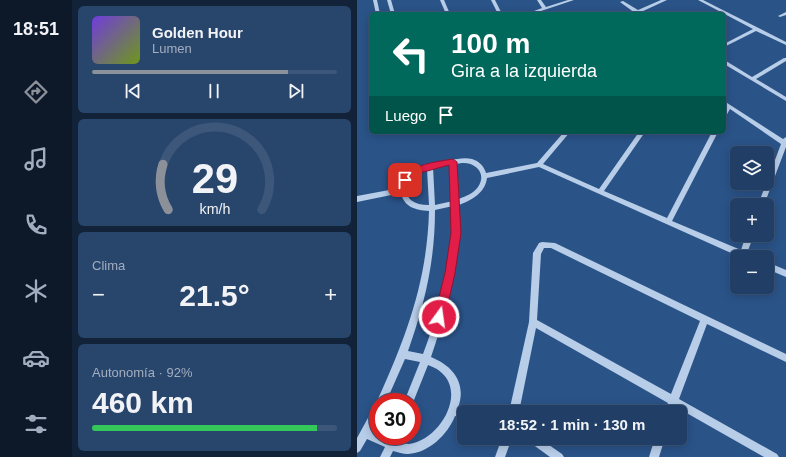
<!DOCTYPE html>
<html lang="es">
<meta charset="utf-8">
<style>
:root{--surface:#203e66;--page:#28456c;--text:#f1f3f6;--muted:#a2aebf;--line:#3d577a;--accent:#8c9099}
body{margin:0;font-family:Arial,sans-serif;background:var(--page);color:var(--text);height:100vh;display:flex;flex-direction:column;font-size:15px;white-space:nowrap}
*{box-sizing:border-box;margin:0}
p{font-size:13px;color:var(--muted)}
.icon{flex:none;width:22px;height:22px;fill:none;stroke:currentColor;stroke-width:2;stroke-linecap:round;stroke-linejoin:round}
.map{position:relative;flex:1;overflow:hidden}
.details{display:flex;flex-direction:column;gap:6px;padding:6px;background:#122238;width:285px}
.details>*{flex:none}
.guide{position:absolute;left:12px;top:12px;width:357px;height:122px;border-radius:6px;box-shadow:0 2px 10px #0003,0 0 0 1px var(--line);background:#00695c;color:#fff;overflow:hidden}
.buttons{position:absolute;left:373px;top:146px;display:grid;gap:8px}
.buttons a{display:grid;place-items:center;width:44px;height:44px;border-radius:6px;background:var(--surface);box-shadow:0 2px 10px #0003,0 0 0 1px var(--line);font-size:20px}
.speed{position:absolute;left:12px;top:393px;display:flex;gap:8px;font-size:20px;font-weight:700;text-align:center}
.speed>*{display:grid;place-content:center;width:52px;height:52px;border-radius:50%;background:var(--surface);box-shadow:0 2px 10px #0003,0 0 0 1px var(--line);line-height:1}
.speed .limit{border:6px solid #d22;background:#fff;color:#111}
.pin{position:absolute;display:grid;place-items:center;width:34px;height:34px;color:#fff;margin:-17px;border-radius:8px;box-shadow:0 2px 6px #0006}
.me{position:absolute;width:44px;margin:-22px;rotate:14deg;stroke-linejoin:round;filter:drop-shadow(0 0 3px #0008)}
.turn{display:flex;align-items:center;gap:14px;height:84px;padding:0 16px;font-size:18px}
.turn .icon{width:52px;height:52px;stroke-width:2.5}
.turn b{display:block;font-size:28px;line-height:34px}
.then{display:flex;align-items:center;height:38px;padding:0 16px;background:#0003;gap:8px;font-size:15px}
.big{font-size:30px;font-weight:700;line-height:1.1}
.details .card{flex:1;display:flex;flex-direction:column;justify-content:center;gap:6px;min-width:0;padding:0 14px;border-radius:6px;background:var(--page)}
.details .dial{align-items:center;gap:0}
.dial svg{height:104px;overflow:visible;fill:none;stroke:var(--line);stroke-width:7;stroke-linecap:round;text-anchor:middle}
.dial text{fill:var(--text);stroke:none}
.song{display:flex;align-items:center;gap:12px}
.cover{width:48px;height:48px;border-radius:6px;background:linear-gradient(135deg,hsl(260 70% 55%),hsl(80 70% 35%))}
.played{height:4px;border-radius:2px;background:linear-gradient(90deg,var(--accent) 80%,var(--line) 80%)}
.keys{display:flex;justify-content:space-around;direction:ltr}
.heat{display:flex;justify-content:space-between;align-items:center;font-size:22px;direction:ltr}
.charge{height:6px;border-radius:3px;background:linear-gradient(90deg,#34c759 92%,var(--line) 0)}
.trip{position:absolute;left:100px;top:405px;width:230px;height:40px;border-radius:6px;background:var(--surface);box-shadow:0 2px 10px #0003,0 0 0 1px var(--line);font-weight:700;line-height:40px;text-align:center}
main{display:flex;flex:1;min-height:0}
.dock{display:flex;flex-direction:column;width:72px;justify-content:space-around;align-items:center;background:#0d1929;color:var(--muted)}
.dock .icon{width:28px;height:28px}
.dock .current{color:var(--accent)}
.dock b{font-size:18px;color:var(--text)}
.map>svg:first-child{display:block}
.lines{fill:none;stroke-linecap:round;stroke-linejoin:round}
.minor{fill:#b7cde8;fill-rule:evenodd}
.route{fill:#e11d48;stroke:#92132f}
</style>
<main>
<nav class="dock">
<b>18:51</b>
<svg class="icon current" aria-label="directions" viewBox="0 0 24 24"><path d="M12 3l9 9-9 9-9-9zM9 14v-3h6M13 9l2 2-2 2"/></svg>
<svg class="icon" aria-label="music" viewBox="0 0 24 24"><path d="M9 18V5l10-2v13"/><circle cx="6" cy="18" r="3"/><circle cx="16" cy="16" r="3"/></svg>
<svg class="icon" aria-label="phone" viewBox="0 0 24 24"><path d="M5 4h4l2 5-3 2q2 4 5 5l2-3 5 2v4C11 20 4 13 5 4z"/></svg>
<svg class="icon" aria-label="climate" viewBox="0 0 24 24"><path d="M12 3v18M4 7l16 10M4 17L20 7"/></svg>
<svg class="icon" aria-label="car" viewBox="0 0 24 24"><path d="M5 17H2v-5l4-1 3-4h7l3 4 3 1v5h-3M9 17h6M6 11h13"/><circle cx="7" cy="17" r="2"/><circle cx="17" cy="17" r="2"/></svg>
<svg class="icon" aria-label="filters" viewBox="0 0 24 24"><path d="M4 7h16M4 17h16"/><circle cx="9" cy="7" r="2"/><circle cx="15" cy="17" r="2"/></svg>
</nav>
<section class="details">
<div class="card">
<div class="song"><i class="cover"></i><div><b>Golden Hour</b><p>Lumen</p></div></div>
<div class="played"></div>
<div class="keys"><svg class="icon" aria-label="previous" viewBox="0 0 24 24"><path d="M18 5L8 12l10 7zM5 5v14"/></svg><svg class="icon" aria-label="pause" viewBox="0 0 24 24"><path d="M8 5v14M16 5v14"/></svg><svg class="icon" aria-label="next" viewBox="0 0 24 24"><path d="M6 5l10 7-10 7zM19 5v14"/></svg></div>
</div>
<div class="card dial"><svg viewBox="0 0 100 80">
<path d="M14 69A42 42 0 1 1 86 69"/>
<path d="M14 69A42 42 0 0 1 10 34" stroke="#8c9099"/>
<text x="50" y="56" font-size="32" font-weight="700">29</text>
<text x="50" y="72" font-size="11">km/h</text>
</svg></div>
<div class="card"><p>Clima</p>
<div class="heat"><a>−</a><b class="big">21.5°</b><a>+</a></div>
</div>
<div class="card"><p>Autonomía · 92%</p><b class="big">460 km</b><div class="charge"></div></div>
</section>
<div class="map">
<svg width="429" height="457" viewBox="0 0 429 457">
<rect width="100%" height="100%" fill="#2a5388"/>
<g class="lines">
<g class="minor">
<polygon points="16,0 20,0 23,14 19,14"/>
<polygon points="30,0 34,0 38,14 34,14"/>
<polygon points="83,0 87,0 93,14 89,14"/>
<polygon points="134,0 138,0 145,14 141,14"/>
<polygon points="180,0 184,0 189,7 211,0 217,0 175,14 169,14 185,8"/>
<polygon points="304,0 310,0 284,12 285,13 284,14 278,13 263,2 266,1 281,10"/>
<polygon points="341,0 346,0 429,42 429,45 399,31 367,47 367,44 396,29"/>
<polygon points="227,11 231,11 234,14 229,14 227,12"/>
<polygon points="429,12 429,15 423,17 421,16"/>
<polygon points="427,58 429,58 429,61 399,79 429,97 429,101 367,64 367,61 369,61 395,77"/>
<polygon points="367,101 426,139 429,137 429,147 407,205 401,205 424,144 373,109 369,116 367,117 367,110 369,107 367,106"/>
<path d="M 207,132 L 213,132 L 186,164 L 242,189 L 282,132 L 288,132 L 247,191 L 310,218 L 355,132 L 361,132 L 315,221 L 384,250 L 389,235 L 397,235 L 390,253 L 394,255 L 395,257 L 383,257 L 182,167 L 130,178 C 128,193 115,200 102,205 C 104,258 91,307 74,357 C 96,366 110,383 101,408 L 110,411 L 111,412 L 107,412 L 107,419 L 98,416 C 91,434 72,453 51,454 C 46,454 41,452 36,451 L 33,457 L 23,457 L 28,447 L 10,439 L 3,451 L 0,453 L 0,438 L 18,405 L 20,404 L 19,402 L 21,399 C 50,335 70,281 72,211 C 58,210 47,207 44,193 L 0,202 L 0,196 L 43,188 C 47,165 74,163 93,160 C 100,159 108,157 115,159 C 122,161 127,166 129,173 L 180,163 ZM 105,163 C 119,162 130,174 121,187 C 117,193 109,196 102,199 L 99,164 ZM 93,165 L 96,201 L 78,205 L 76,167 ZM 70,169 L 72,205 C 40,205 45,177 70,169 ZM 96,206 C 97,258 84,306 66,354 L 51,351 C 68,303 78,261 78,210 ZM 48,359 L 63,362 L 47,402 L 55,402 L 55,405 L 71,365 C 117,381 86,440 52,444 C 48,444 44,443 40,442 L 43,436 L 33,436 L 31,439 L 24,436 L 21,436 L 21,435 L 14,431 L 21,418 L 21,402 L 29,402 Z"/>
<path d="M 185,242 L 198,243 L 429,354 L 429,362 L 350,324 L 322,399 L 420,454 L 422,457 L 407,457 L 319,407 L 317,412 L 307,412 L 311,403 L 179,328 L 162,412 L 152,412 L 172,322 L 176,253 L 182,243 ZM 187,248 L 194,248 L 343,321 L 314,394 L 180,320 L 184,254 Z"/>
<polygon points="410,262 429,270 429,277 410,269"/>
<polygon points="145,438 155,438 148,457 138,457"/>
<polygon points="169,438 182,438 205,454 207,457 193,457 171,441"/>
<polygon points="298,438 308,438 302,457 292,457"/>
</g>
</g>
<path class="route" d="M 96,159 L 100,162 L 104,233 L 98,273 L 88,317 L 86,320 L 82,322 L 79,320 L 77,317 L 88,273 L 94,233 L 92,165 L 63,173 L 48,183 L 44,180 C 55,164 78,162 96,159 Z"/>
</svg>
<div class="buttons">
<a><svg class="icon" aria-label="layers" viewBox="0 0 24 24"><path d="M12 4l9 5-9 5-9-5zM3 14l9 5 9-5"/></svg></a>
<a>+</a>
<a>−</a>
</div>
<div class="speed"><div class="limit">30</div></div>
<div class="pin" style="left:48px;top:180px;background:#d93025"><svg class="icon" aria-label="arrive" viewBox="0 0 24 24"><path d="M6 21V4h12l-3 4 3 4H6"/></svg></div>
<svg class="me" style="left:82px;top:317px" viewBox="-20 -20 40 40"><circle r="17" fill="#e11d48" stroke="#fff" stroke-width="3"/><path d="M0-11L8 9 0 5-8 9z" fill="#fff"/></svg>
<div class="trip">18:52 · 1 min · 130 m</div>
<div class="guide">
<div class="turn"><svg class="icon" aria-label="left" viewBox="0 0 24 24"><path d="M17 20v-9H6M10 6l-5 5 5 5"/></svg><div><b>100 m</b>Gira a la izquierda</div></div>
<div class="then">Luego<svg class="icon" aria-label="arrive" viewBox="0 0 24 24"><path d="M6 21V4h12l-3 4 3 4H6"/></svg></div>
</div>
</div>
</main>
